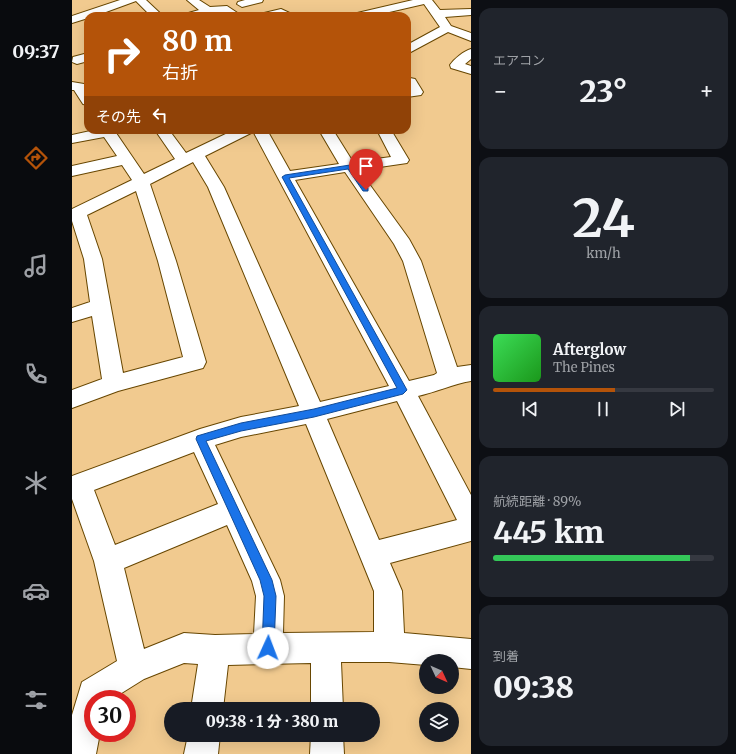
<!DOCTYPE html>
<html lang="ja">
<meta charset="utf-8">
<style>
:root{--surface:#171b24;--page:#20242c;--text:#f1f3f6;--muted:#9ea1a6;--line:#363941;--accent:#b45309}
body{margin:0;font-family:Merriweather,"Noto Sans JP",serif;background:var(--page);color:var(--text);height:100vh;display:flex;flex-direction:column;font-size:15px;white-space:nowrap}
*{box-sizing:border-box;margin:0}
p{font-size:13px;color:var(--muted)}
.icon{flex:none;width:22px;height:22px;fill:none;stroke:currentColor;stroke-width:2;stroke-linecap:round;stroke-linejoin:round}
.map{position:relative;flex:1;overflow:hidden}
.details{display:flex;flex-direction:column;gap:8px;padding:8px;background:#0d0f14;width:265px}
.details>*{flex:none}
.hud{position:absolute;left:12px;top:12px;width:327px;height:122px;border-radius:12px;box-shadow:0 4px 16px #0002;background:#b45309;color:#fff;overflow:hidden}
.needle{width:26px;rotate:134deg}
.tools{position:absolute;left:347px;top:654px;display:grid;gap:8px}
.tools a{display:grid;place-items:center;width:40px;height:40px;border-radius:50%;background:var(--surface);box-shadow:0 4px 16px #0002;font-size:20px}
.speed{position:absolute;left:12px;top:690px;display:flex;gap:8px;font-size:20px;font-weight:700;text-align:center}
.speed>*{display:grid;place-content:center;width:52px;height:52px;border-radius:50%;background:var(--surface);box-shadow:0 4px 16px #0002;line-height:1}
.speed .limit{border:6px solid #d22;background:#fff;color:#111}
.pin{position:absolute;display:grid;place-items:center;width:34px;height:34px;color:#fff;margin:-41px -17px;border-radius:50% 50% 50% 0;rotate:-45deg;box-shadow:0 0 4px #0007}
.pin .icon{rotate:45deg}
.me{position:absolute;width:44px;margin:-22px;rotate:2deg;stroke-linejoin:round;filter:drop-shadow(0 0 3px #0008)}
.turn{display:flex;align-items:center;gap:14px;height:84px;padding:0 12px;font-size:18px}
.turn .icon{width:52px;height:52px;stroke-width:2.5}
.turn b{display:block;font-size:28px;line-height:34px}
.then{display:flex;align-items:center;height:38px;padding:0 12px;background:#0003;gap:8px;font-size:15px}
.big{font-size:30px;font-weight:800;line-height:1.1}
.details .card{flex:1;display:flex;flex-direction:column;justify-content:center;gap:6px;min-width:0;padding:0 14px;border-radius:12px;background:var(--page)}
.details .dial{align-items:center;gap:0}
.dial b{font-size:52px;line-height:1}
.song{display:flex;align-items:center;gap:12px}
.cover{width:48px;height:48px;border-radius:6px;background:linear-gradient(135deg,hsl(130 70% 55%),hsl(120 70% 35%))}
.played{height:4px;border-radius:2px;background:linear-gradient(90deg,var(--accent) 55%,var(--line) 55%)}
.keys{display:flex;justify-content:space-around;direction:ltr}
.heat{display:flex;justify-content:space-between;align-items:center;font-size:22px;direction:ltr}
.charge{height:6px;border-radius:3px;background:linear-gradient(90deg,#34c759 89%,var(--line) 0)}
.trip{position:absolute;left:92px;top:702px;width:216px;height:40px;border-radius:20px;background:var(--surface);box-shadow:0 4px 16px #0002;font-weight:800;line-height:40px;text-align:center}
main{display:flex;flex:1;min-height:0}
.dock{display:flex;flex-direction:column;width:72px;justify-content:space-around;align-items:center;background:#090b0e;color:var(--muted)}
.dock .icon{width:28px;height:28px}
.dock .active{color:var(--accent)}
.dock b{font-size:18px;color:var(--text)}
.map>svg:first-child{display:block}
.lines{fill:none;stroke-linecap:round;stroke-linejoin:round}
.minor-casing{stroke:#674601;stroke-width:2}
.minor{fill:#fff;fill-rule:evenodd}
.route{fill:#1a73e8;stroke:#114b97}
</style>
<main>
<nav class="dock">
<b>09:37</b>
<svg class="icon active" aria-label="directions" viewBox="0 0 24 24"><path d="M12 3l9 9-9 9-9-9zM9 14v-3h6M13 9l2 2-2 2"/></svg>
<svg class="icon" aria-label="music" viewBox="0 0 24 24"><path d="M9 18V5l10-2v13"/><circle cx="6" cy="18" r="3"/><circle cx="16" cy="16" r="3"/></svg>
<svg class="icon" aria-label="phone" viewBox="0 0 24 24"><path d="M5 4h4l2 5-3 2q2 4 5 5l2-3 5 2v4C11 20 4 13 5 4z"/></svg>
<svg class="icon" aria-label="climate" viewBox="0 0 24 24"><path d="M12 3v18M4 7l16 10M4 17L20 7"/></svg>
<svg class="icon" aria-label="car" viewBox="0 0 24 24"><path d="M5 17H2v-5l4-1 3-4h7l3 4 3 1v5h-3M9 17h6M6 11h13"/><circle cx="7" cy="17" r="2"/><circle cx="17" cy="17" r="2"/></svg>
<svg class="icon" aria-label="filters" viewBox="0 0 24 24"><path d="M4 7h16M4 17h16"/><circle cx="9" cy="7" r="2"/><circle cx="15" cy="17" r="2"/></svg>
</nav>
<div class="map">
<svg width="399" height="754" viewBox="0 0 399 754">
<rect width="100%" height="100%" fill="#f1ca8f"/>
<g class="lines">
<g class="minor-casing">
<g id="minor">
<polygon points="48,0 74,0 91,16 79,16 64,1 23,16 16,16 16,18 0,23 0,16"/>
<polygon points="115,0 127,0 138,7 155,6 170,16 156,16 149,12 130,16 111,16 113,14 127,10"/>
<polygon points="173,0 191,0 190,2 170,7 165,4 166,2"/>
<polygon points="341,0 360,0 368,10 399,9 399,15 373,17 379,26 399,33 399,41 376,32 335,54 335,45 368,27 352,4 300,16 279,16 281,14"/>
<polygon points="209,9 224,16 186,16 188,14"/>
<path d="M 399,49 L 399,59 L 393,64 L 399,66 L 399,74 L 379,68 L 378,65 C 382,59 392,51 399,49 Z"/>
<polygon points="16,53 16,61 5,64 0,62 1,57"/>
<polygon points="338,78 343,79 351,92 349,95 335,97 335,79"/>
<polygon points="0,82 12,84 16,91 16,105 11,104 2,90 0,90"/>
<path d="M 23,130 L 42,130 L 72,174 L 103,159 L 83,130 L 97,130 L 114,153 L 162,130 L 195,130 L 218,171 L 267,164 L 247,130 L 261,130 L 281,162 L 319,157 L 305,130 L 319,130 L 337,160 L 335,163 L 287,170 L 337,239 L 349,261 L 385,367 L 399,365 L 399,381 C 381,384 364,392 346,396 L 399,495 L 399,541 L 318,563 L 330,591 L 332,633 L 399,639 L 399,669 L 380,667 L 380,661 L 354,661 L 354,665 L 317,662 L 269,662 L 271,709 L 239,709 L 239,663 L 156,665 L 151,709 L 119,709 L 126,664 L 112,663 L 72,679 L 40,699 L 21,699 L 21,733 L 28,733 L 24,754 L 0,754 L 0,715 L 10,682 L 45,661 L 22,561 L 0,499 L 0,476 L 128,429 L 169,417 L 227,406 L 136,187 L 121,162 L 78,184 L 104,261 L 134,362 L 131,368 L 46,391 L 0,408 L 0,390 L 30,379 L 20,316 L 0,322 L 0,308 L 18,302 L 12,259 L 0,221 L 0,209 L 60,180 L 50,165 L 0,176 L 0,166 L 45,156 L 32,137 L 0,143 L 0,135 ZM 181,131 L 317,386 L 248,402 L 152,187 L 133,156 L 179,133 ZM 273,172 L 322,244 L 331,261 L 365,373 L 362,375 L 337,381 L 223,180 ZM 64,191 L 86,261 L 111,357 L 51,373 L 30,259 L 15,215 ZM 325,401 L 385,520 L 307,540 L 255,419 ZM 234,424 L 302,591 L 302,632 L 211,633 L 212,596 L 208,580 L 143,445 L 169,437 ZM 122,452 L 146,504 L 43,545 L 22,490 ZM 155,525 L 180,581 L 184,596 L 182,634 L 143,635 L 112,633 L 72,649 L 52,568 Z"/>
<polygon points="116,735 148,735 146,754 112,754"/>
<polygon points="239,735 271,735 272,754 238,754"/>
</g>
</g>
<use href="#minor" class="minor"/>
</g>
<polygon class="route" points="278,165 280,166 296,188 296,191 291,191 276,169 217,178 335,390 331,394 242,417 169,431 134,441 200,580 204,596 202,648 200,652 196,654 192,652 190,648 192,596 188,580 124,439 125,436 169,423 242,409 325,388 210,177 213,175"/>
</svg>
<div class="tools">
<a><svg class="needle" viewBox="-14 -14 28 28"><path d="M0-13l5 13h-10z" fill="#e53935"/><path d="M0 13l5-13h-10z" fill="#9ea1a6"/></svg></a>
<a><svg class="icon" aria-label="layers" viewBox="0 0 24 24"><path d="M12 4l9 5-9 5-9-5zM3 14l9 5 9-5"/></svg></a>
</div>
<div class="speed"><div class="limit">30</div></div>
<div class="pin" style="left:294px;top:190px;background:#d93025"><svg class="icon" aria-label="arrive" viewBox="0 0 24 24"><path d="M6 21V4h12l-3 4 3 4H6"/></svg></div>
<svg class="me" style="left:196px;top:648px" viewBox="-20 -20 40 40"><circle r="19" fill="#fff"/><path d="M0-13L10 11 0 6-10 11z" fill="#1a73e8"/></svg>
<div class="trip">09:38 · 1 分 · 380 m</div>
<div class="hud">
<div class="turn"><svg class="icon" aria-label="right" viewBox="0 0 24 24"><path d="M7 20v-9h11M14 6l5 5-5 5"/></svg><div><b>80 m</b>右折</div></div>
<div class="then">その先<svg class="icon" aria-label="left" viewBox="0 0 24 24"><path d="M17 20v-9H6M10 6l-5 5 5 5"/></svg></div>
</div>
</div>
<section class="details">
<div class="card"><p>エアコン</p>
<div class="heat"><a>−</a><b class="big">23°</b><a>+</a></div>
</div>
<div class="card dial"><b>24</b><p>km/h</p></div>
<div class="card">
<div class="song"><i class="cover"></i><div><b>Afterglow</b><p>The Pines</p></div></div>
<div class="played"></div>
<div class="keys"><svg class="icon" aria-label="previous" viewBox="0 0 24 24"><path d="M18 5L8 12l10 7zM5 5v14"/></svg><svg class="icon" aria-label="pause" viewBox="0 0 24 24"><path d="M8 5v14M16 5v14"/></svg><svg class="icon" aria-label="next" viewBox="0 0 24 24"><path d="M6 5l10 7-10 7zM19 5v14"/></svg></div>
</div>
<div class="card"><p>航続距離 · 89%</p><b class="big">445 km</b><div class="charge"></div></div>
<div class="card"><p>到着</p><b class="big">09:38</b></div>
</section>
</main>
